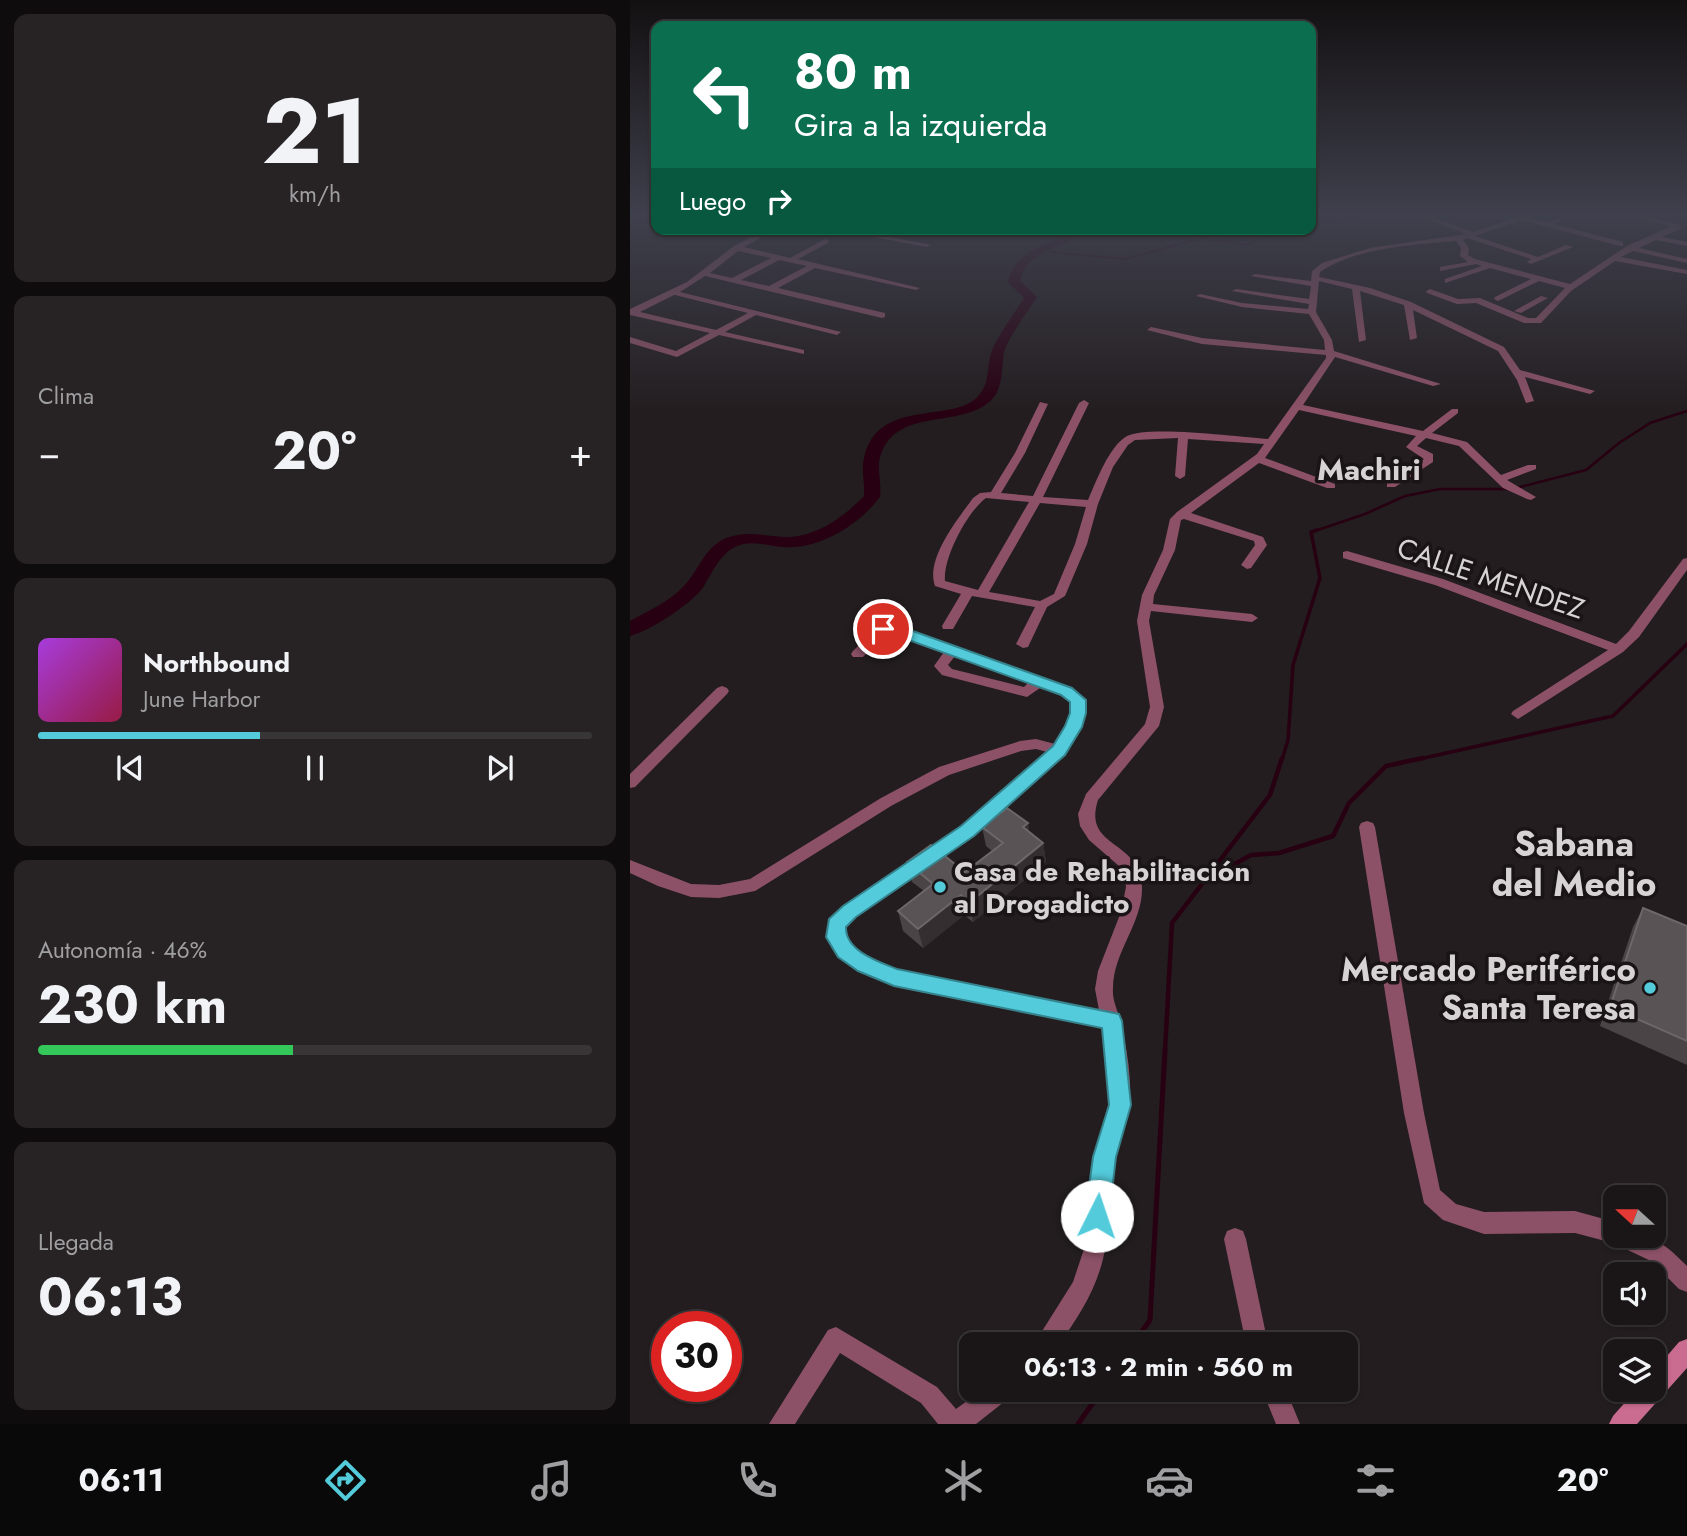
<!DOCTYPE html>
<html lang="es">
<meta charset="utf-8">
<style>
:root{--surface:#1a1617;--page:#272324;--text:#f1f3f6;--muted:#9f9fa1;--line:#383536;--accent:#53cbdb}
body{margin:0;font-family:Jost,sans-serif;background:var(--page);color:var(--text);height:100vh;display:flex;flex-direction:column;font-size:26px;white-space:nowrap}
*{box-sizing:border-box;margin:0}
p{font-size:23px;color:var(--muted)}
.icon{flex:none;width:38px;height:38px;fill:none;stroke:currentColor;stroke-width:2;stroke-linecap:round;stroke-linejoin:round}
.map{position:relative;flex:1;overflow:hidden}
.details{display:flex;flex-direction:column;gap:14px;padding:14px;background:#0e0c0d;width:630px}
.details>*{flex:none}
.guide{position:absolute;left:21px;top:21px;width:665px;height:214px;border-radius:14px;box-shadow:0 2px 5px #0004,0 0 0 2px var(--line);background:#0b6e4f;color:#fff;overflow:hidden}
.needle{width:46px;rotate:291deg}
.buttons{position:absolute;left:973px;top:1185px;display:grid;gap:14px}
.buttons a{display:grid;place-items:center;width:63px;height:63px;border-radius:14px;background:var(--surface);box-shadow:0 2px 5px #0004,0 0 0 2px var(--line);font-size:35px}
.speed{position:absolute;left:21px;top:1311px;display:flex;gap:14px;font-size:35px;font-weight:700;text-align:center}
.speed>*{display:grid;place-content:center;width:91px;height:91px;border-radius:50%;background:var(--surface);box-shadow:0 2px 5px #0004,0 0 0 2px var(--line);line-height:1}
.speed .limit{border:10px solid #d22;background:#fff;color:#111}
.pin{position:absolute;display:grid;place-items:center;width:60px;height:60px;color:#fff;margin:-30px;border:4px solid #fff;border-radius:50%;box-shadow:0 2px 7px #0007}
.me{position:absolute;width:77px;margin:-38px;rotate:4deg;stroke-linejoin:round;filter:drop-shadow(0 0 5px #0008)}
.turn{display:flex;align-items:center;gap:24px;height:147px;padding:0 28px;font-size:32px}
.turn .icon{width:91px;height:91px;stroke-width:2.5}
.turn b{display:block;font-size:49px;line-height:60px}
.then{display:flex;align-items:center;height:66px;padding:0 28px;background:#0003;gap:14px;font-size:26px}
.big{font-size:52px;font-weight:700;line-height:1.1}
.details .tile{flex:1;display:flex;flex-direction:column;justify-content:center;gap:10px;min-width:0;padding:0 24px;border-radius:14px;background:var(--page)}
.details .dial{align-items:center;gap:0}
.dial b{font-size:91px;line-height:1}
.song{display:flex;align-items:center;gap:21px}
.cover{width:84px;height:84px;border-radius:10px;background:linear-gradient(135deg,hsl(280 70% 55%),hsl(340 70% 35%))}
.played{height:7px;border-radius:4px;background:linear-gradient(90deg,var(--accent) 40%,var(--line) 40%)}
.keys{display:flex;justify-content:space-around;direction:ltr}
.heat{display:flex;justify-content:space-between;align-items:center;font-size:38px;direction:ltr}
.charge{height:10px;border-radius:5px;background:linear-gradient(90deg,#34c759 46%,var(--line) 0)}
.trip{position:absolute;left:329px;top:1332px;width:399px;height:70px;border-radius:14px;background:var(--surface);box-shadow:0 2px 5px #0004,0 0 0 2px var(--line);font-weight:700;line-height:70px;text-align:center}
.tabs{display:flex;height:112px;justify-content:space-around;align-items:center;background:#0a0909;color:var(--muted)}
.tabs .icon{width:49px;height:49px}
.tabs .selected{color:var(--accent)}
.tabs b{font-size:32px;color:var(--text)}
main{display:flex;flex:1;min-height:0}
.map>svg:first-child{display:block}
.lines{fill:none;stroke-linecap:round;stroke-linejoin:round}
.stream-far4{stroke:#270011;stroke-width:2}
.stream-far3{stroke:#270011;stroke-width:2.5}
.stream-far2{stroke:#270011;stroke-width:3.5}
.stream-far1{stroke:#270011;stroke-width:4.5}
.stream{stroke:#270011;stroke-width:5}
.river{fill:#270011;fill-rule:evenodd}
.street{fill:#8c5166;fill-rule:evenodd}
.secondary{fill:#c96c8f;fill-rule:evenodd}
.wall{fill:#4a4446}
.shaded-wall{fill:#342e30}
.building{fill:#595355;stroke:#6d6769;stroke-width:2}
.route{fill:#53cbdb;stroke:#36848e;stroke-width:2}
.poi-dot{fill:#53cbdb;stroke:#1a1416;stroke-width:2.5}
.labels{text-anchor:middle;stroke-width:7;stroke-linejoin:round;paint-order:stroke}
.street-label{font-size:28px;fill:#d7d3d4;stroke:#1a1416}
.poi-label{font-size:28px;font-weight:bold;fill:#d7d3d4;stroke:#1a1416;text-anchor:start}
.far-district-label{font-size:30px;font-weight:bold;fill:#d7d3d4;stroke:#1a1416}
.near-poi-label{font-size:33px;font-weight:bold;fill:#d7d3d4;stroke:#1a1416;text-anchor:end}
.district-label{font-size:35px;font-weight:bold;fill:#d7d3d4;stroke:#1a1416}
</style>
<main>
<section class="details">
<div class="tile dial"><b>21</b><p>km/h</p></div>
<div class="tile"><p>Clima</p>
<div class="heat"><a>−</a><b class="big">20°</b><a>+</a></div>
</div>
<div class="tile">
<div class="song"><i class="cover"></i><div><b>Northbound</b><p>June Harbor</p></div></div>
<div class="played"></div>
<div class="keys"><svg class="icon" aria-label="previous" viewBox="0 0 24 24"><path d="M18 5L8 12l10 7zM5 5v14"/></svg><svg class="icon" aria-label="pause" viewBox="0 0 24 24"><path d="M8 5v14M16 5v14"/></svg><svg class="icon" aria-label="next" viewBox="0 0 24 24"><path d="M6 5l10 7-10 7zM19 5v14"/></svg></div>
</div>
<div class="tile"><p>Autonomía · 46%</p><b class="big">230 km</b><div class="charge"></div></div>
<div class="tile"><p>Llegada</p><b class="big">06:13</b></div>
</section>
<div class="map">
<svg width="1057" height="1424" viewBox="0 0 1057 1424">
<rect width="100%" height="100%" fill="#231d1f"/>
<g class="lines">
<g class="stream-far4">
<polyline points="681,224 749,214"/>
<polyline points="420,252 495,259 572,238 619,245 626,241 623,235 652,229"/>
</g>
<g class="stream-far3">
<polyline points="886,488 956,470 989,443 1020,423 1057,411"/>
<polyline points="682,532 735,514 775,496 810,489 879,489"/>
</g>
<g class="stream-far2">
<polyline points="652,760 658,740 663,665 690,578 681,532 687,530"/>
<polyline points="785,760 983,716 1057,644"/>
</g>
<g class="stream-far1">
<polyline points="576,880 621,855 649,853 703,836 719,803 756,766 793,758"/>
<polyline points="535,1051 542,923 640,795 652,758"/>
</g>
<g class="stream">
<polyline points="503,1344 520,1320 535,1050"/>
<polyline points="448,1424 472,1390"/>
</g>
<path class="river" d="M 446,229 L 458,229 C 437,250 396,248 390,281 L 407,297 C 398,312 378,337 374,353 C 371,370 374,391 358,403 C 326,428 268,408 251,454 C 246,467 252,483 250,497 C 229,525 189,550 153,547 C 136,546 121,539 105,547 C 88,556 82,574 72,589 C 59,605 20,631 0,636 L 0,621 C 18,611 39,602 54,586 C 69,570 74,548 96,538 C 117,530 133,536 154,537 C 185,538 214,517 234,496 C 235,483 231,471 234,458 C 248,395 326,426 350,394 C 361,380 356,363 363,348 C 371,331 384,314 394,298 L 378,282 C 385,247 420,247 446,229 Z"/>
<g class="street">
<path d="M 785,214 L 793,214 L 843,232 L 896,214 L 905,214 L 898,218 L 917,222 L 942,214 L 941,216 L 924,224 L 993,242 L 993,246 L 990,246 L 891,220 L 845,236 L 908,257 L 936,245 L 943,247 L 901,264 L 897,262 L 901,259 L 837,238 L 833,240 L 839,248 L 838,255 L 845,259 L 940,284 L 997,246 L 1041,226 L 990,214 L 1001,214 L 1049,224 L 1052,228 L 1032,237 L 1057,242 L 1057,246 L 1026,240 L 1009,248 L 1057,259 L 1057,263 L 1003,251 L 991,257 L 1057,270 L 1057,274 L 985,261 L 941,291 L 911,323 L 894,323 L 846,303 L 827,304 L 797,293 L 796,291 L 800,289 L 828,299 L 850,298 L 898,318 L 906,318 L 935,288 L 909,281 L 868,301 L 864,299 L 865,297 L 901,279 L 860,268 L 815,283 L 815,279 L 852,266 L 846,264 L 810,271 L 810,267 L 838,262 L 830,256 L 831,248 L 826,241 C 783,245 727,247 690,272 L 689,277 L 740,288 L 781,302 L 874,347 L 890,370 L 965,391 L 960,394 L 895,377 L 904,401 L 896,403 L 887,380 L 868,351 L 783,310 L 787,338 L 780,340 L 774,305 L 730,291 L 736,340 L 729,342 L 722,289 L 689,281 L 686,312 L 702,340 L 704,351 L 811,384 L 803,386 L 705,357 L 673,405 L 793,431 L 822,409 L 828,409 L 828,413 L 802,433 L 837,442 L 871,475 L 898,465 L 906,465 L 906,469 L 877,480 L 906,497 L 901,500 L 897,499 L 873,488 L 829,446 L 796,438 L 787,446 L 803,454 L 803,462 L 765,487 L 757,487 L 757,483 L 794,459 L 776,447 L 786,436 L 669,410 L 635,458 L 705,484 L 705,488 L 697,488 L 629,463 L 561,513 L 633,537 L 637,545 L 621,568 L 617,569 L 611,565 L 625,545 L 624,541 L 554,519 L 551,520 L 545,550 L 524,595 L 523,604 L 622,614 L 628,618 L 622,622 L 521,611 L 519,621 L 534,707 L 529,726 L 468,800 C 452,849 511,839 512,887 C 513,923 483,952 483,988 C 482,999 487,1009 490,1019 C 495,1040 499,1061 500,1082 C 501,1113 491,1131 484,1159 C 478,1189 479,1219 475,1249 C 469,1285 450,1315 429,1344 L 404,1344 L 443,1282 L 453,1252 L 461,1175 L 480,1104 L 480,1073 L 474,1028 L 258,983 C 229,971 201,958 198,924 L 213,906 L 331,827 L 417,752 L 406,749 L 391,751 L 319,775 L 261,806 L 125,891 L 89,898 L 61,897 L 28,886 L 0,873 L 0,860 L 61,884 L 89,885 L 120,879 L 251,798 L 309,767 L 390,741 L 406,739 L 425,744 L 436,727 L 441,713 L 441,702 L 431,695 L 410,688 L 397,697 L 312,675 L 304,666 L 314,652 L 262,633 L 256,633 L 233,657 L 223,657 L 221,654 L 223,651 L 248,626 L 268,626 L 441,689 L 455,700 L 455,713 L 450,727 L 434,754 L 343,835 L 225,916 L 215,926 L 216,935 L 224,947 L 241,959 L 266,971 L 469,1010 L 465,989 L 468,971 L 491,912 L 496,887 L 494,874 L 489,866 L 459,840 L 450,826 L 448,814 L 456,794 L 515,724 L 520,707 L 507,621 L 512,595 L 533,550 L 540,519 L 547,512 L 627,454 L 634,444 L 558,439 L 555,476 L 550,479 L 545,476 L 548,438 L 505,440 L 498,445 L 483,467 L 468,504 L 457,544 L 435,596 L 417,607 L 398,647 L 393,648 L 386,644 L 405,607 L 342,596 L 323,629 L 313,629 L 312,626 L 331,594 L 305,586 C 295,559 328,519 343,498 L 350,493 L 361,492 L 385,453 L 410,402 L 418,404 L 395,453 L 371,493 L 403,496 L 449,403 L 454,400 L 459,403 L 413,497 L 458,500 C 466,482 479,446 497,436 C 518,425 611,437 638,439 L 696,358 L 696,355 L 572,344 L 517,330 L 521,327 L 572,338 L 695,350 L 694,340 L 679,314 L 612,307 L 566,296 L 570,294 L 612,303 L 678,309 L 679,304 L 602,291 L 606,289 L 679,299 L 681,286 L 621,276 L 625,274 L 681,281 L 682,271 L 692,263 L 740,248 L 836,234 ZM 356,498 L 399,502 L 348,590 L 315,581 C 313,558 337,512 356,498 ZM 410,503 L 456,507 L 445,544 L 424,594 L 410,601 L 359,592 ZM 325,656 L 398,683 L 394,687 L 322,669 L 318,665 Z"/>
<polygon points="842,214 853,214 854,215 850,217"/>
<polygon points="1050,214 1057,214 1057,216 1051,215"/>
<path d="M 137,229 L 146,229 L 114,247 L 160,258 L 195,239 L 199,241 L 198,243 L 168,259 L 290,288 L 286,290 L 185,268 L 148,288 L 255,313 L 255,317 L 252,318 L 75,276 L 50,292 L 211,332 L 207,335 L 126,315 L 95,332 L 174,350 L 174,354 L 89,335 L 47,357 L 0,343 L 0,337 L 46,351 L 80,333 L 0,315 L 0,309 L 57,282 L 104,246 ZM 108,251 L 141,258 L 102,278 L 80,273 ZM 149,260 L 177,266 L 139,286 L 111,280 ZM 44,295 L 45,295 L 118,313 L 86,330 L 10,312 Z"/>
<polygon points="201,229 218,229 301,245 297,247"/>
<polygon points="911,296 918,298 891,313 884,311"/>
<polygon points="717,551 813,579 986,644 999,631 1053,559 1057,558 1057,570 1009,637 993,652 888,719 881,714 883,711 978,650 805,585 713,558 713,552"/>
<polygon points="92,686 97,688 99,691 97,694 5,787 0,788 0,774 87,688"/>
<path d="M 737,821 L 743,823 L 745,827 L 794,1113 L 810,1190 L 826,1204 L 854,1212 L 945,1211 L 985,1222 L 985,1236 C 1024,1236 1029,1238 1057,1266 L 1057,1292 L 1049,1289 L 1021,1261 L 983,1243 L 945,1233 L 854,1234 L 813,1220 L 794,1203 L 774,1113 L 729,827 L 731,823 Z"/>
<polygon points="605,1228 613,1231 616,1239 638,1344 616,1344 594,1239 597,1231"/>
<polygon points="206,1327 307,1387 326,1409 352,1390 383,1390 379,1398 346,1424 308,1424 291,1403 210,1353 165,1424 139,1424 198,1330"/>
<polygon points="632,1390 656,1390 670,1424 646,1424"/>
</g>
<polygon class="secondary" points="1057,1339 1057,1368 1007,1424 979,1424 983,1416 1006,1390 1024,1390 1024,1371 1049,1342"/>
</g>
<g class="wall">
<polygon points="398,823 399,832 413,843 416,862 343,922 334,915 293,948 273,931 268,911 294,891 282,882 277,862 335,872 362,851 356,846 352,827"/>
<polygon points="1013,908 1057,926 1057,1065 970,1026 1003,927"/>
</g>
<g class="shaded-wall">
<polygon points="398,823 401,843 393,827"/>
<polygon points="413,843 416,862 343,922 339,903"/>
<polygon points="331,895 334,915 293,948 288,929"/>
</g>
<g class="building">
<polygon points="377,808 398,823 393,827 413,843 339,903 331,895 288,929 268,911 303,884 277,862 301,845 335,872 373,843 352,827"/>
<polygon points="1013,908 1057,926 1057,1041 980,1007"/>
</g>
<linearGradient id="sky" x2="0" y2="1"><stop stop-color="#131011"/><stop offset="0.52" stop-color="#3f404d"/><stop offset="1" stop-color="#3f404d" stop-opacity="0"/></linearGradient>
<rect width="1057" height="413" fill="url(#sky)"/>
<path class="route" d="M 253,624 L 269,626 L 442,688 L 456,700 L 456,713 L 452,727 L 435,755 L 344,836 L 226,917 L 216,927 C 215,951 249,962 267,969 L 489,1014 L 492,1021 L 501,1105 L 486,1157 L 479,1216 L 476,1225 L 467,1228 L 459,1225 L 455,1216 L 463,1157 L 479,1105 L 472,1028 L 264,986 L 228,971 L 208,957 L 196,937 L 199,919 L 213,906 L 331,826 L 423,746 L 435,726 L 440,713 L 440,702 L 431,695 L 262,634 L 248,632 L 246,629 L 248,626 Z"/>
<g class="poi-dot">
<circle cx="310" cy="887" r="7"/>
<circle cx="1020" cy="988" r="7"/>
</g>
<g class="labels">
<g class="street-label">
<text transform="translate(861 578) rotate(19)" y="10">CALLE MENDEZ</text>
</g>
<g class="poi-label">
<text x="324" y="881">Casa de Rehabilitación<tspan x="324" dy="32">al Drogadicto</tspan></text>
</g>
<g class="far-district-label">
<text x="739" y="480">Machiri</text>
</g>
<g class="near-poi-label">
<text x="1006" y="981">Mercado Periférico<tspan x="1006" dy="38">Santa Teresa</tspan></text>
</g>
<g class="district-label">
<text x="944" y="856">Sabana<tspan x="944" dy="40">del Medio</tspan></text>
</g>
</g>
</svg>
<div class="buttons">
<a><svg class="needle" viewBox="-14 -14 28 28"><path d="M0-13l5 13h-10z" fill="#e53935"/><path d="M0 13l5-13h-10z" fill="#9f9fa1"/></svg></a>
<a><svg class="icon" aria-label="sound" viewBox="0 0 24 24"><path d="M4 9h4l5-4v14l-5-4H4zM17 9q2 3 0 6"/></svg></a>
<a><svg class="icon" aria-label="layers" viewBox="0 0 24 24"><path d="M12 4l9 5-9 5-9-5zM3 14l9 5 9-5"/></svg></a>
</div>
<div class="speed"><div class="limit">30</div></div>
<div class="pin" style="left:253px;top:629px;background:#d93025"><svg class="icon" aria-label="arrive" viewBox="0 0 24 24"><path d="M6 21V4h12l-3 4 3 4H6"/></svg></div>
<svg class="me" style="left:467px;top:1216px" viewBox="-20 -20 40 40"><circle r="19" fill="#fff"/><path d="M0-13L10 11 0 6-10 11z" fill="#53cbdb"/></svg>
<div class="trip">06:13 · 2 min · 560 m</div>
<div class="guide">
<div class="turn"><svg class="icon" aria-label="left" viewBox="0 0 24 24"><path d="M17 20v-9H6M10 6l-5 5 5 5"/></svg><div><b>80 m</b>Gira a la izquierda</div></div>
<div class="then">Luego<svg class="icon" aria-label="right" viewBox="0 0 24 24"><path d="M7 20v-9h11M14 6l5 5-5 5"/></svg></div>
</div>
</div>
</main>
<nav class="tabs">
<b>06:11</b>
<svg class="icon selected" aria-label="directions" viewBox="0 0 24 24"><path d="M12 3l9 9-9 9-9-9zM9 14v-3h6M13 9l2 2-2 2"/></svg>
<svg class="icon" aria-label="music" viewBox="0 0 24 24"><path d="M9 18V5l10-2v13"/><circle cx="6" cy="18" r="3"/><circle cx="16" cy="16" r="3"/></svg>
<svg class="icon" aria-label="phone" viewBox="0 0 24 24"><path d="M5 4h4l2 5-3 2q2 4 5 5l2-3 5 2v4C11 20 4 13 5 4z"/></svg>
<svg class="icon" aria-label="climate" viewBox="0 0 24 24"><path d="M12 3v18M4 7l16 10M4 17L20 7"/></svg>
<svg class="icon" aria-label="car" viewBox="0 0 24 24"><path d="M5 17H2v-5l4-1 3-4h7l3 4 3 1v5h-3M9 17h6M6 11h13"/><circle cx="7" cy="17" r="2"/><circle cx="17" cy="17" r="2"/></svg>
<svg class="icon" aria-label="filters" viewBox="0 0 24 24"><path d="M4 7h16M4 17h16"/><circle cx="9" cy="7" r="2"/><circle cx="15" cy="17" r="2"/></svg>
<b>20°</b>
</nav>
